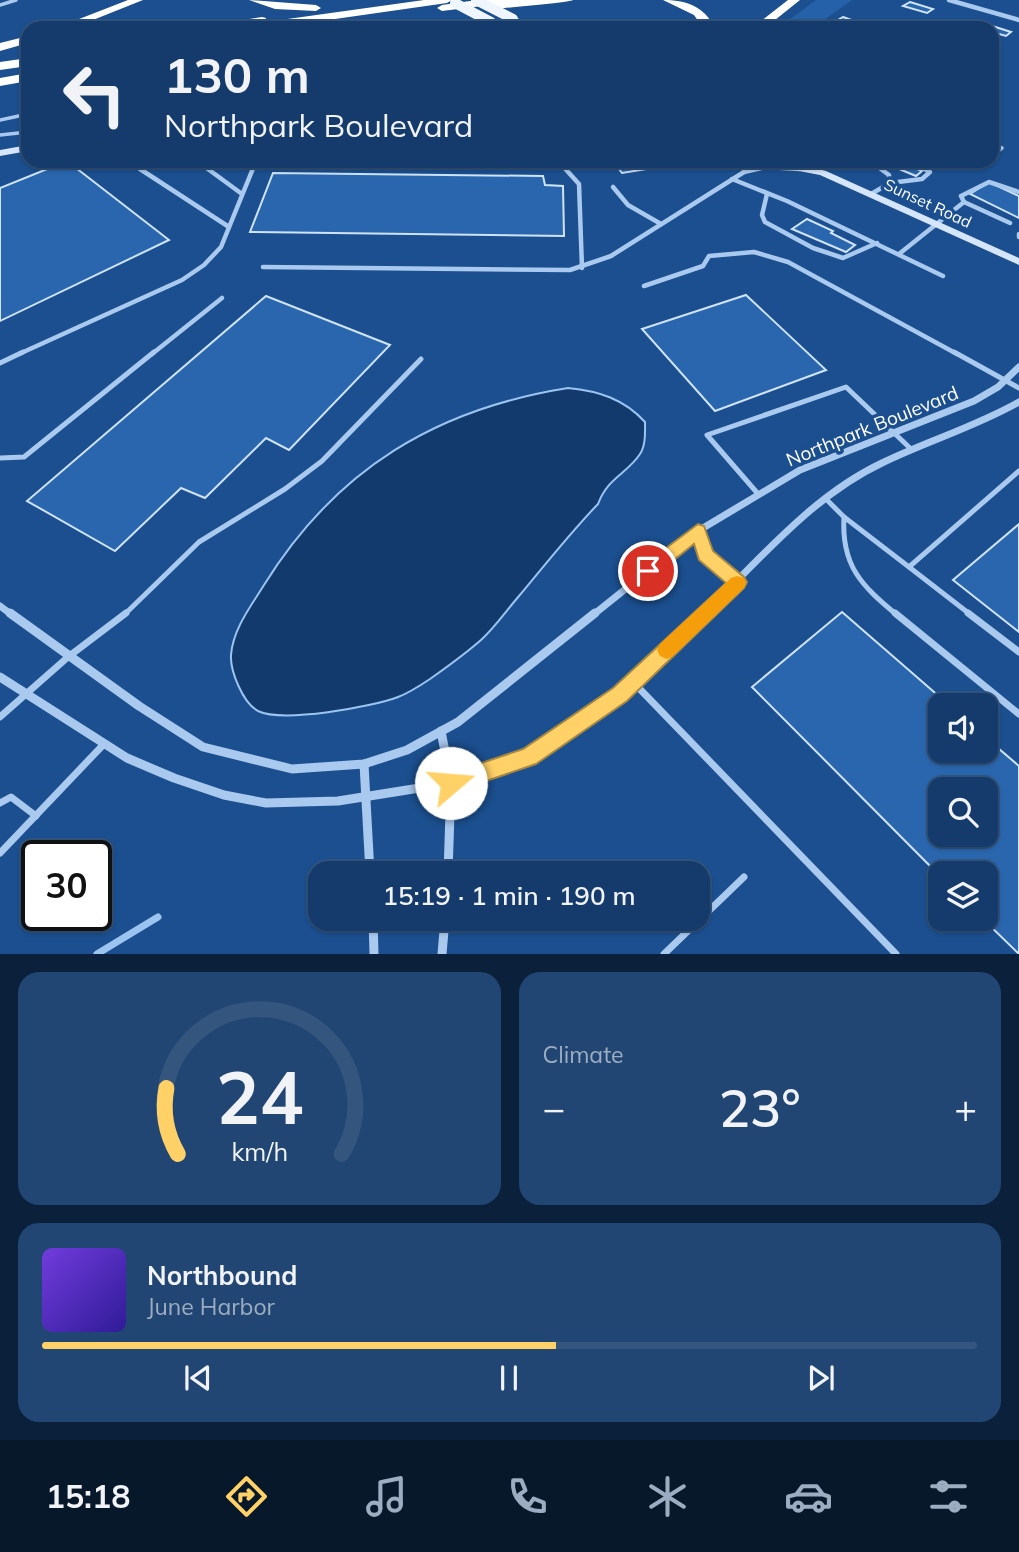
<!DOCTYPE html>
<meta charset="utf-8">
<style>
:root{--surface:#143b6b;--page:#214673;--text:#f1f3f6;--muted:#9dadc1;--line:#33557e;--accent:#ffd166}
body{margin:0;font-family:Mulish,sans-serif;background:var(--page);color:var(--text);height:100vh;display:flex;flex-direction:column;font-size:26px;white-space:nowrap}
*{box-sizing:border-box;margin:0}
p{font-size:23px;color:var(--muted)}
.icon{flex:none;width:38px;height:38px;fill:none;stroke:currentColor;stroke-width:2;stroke-linecap:round;stroke-linejoin:round}
.map{position:relative;height:954px;overflow:hidden}
.details{display:flex;flex-direction:column;gap:18px;padding:18px;background:#0b203b;flex:1}
.details>*{flex:none}
.top-card{position:absolute;left:21px;top:21px;width:978px;height:147px;border-radius:21px;box-shadow:0 2px 5px #0004,0 0 0 2px var(--line);background:#143b6b;color:var(--text);overflow:hidden}
.fabs{position:absolute;left:928px;top:693px;display:grid;gap:14px}
.fabs a{display:grid;place-items:center;width:70px;height:70px;border-radius:14px;background:var(--surface);box-shadow:0 2px 5px #0004,0 0 0 2px var(--line);font-size:35px}
.speed{position:absolute;left:21px;top:840px;display:flex;gap:14px;font-size:35px;font-weight:700;text-align:center}
.speed>*{display:grid;place-content:center;width:91px;height:91px;border-radius:50%;background:var(--surface);box-shadow:0 2px 5px #0004,0 0 0 2px var(--line);line-height:1}
.speed .limit{border:4px solid #111;border-radius:10px;background:#fff;color:#111}
.pin{position:absolute;display:grid;place-items:center;width:60px;height:60px;color:#fff;margin:-30px;border:4px solid #fff;border-radius:50%;box-shadow:0 2px 7px #0007}
.me{position:absolute;width:77px;margin:-38px;rotate:72deg;stroke-linejoin:round;filter:drop-shadow(0 0 5px #0008)}
.turn{display:flex;align-items:center;gap:24px;height:147px;padding:0 28px;font-size:32px}
.turn .icon{width:91px;height:91px;stroke-width:2.5}
.turn b{display:block;font-size:49px;line-height:60px}
.big{font-size:52px;font-weight:600;line-height:1.1}
.details .widget{flex:1;display:flex;flex-direction:column;justify-content:center;gap:10px;min-width:0;padding:0 24px;border-radius:21px;background:var(--page)}
.details .dial{align-items:center;gap:0}
.dial svg{height:182px;overflow:visible;fill:none;stroke:var(--line);stroke-width:7;stroke-linecap:round;text-anchor:middle}
.dial text{fill:var(--text);stroke:none}
.song{display:flex;align-items:center;gap:21px}
.cover{width:84px;height:84px;border-radius:10px;background:linear-gradient(135deg,hsl(260 70% 55%),hsl(250 70% 35%))}
.played{height:7px;border-radius:4px;background:linear-gradient(90deg,var(--accent) 55%,var(--line) 55%)}
.keys{display:flex;justify-content:space-around;direction:ltr}
.heat{display:flex;justify-content:space-between;align-items:center;font-size:38px;direction:ltr}
.details .tiles{flex:1;display:grid;gap:18px;grid-template-columns:1fr 1fr}
.widget:last-child{grid-column:span 2}
.trip{position:absolute;left:308px;top:861px;width:402px;height:70px;border-radius:21px;background:var(--surface);box-shadow:0 2px 5px #0004,0 0 0 2px var(--line);font-weight:600;line-height:70px;text-align:center}
.tabs{display:flex;height:112px;justify-content:space-around;align-items:center;background:#08182b;color:var(--muted)}
.tabs .icon{width:49px;height:49px}
.tabs .current{color:var(--accent)}
.tabs b{font-size:32px;color:var(--text)}
.map>svg:first-child{display:block}
.green{fill:#2461a8}
.water{fill:#123a6d;stroke:#9cc4f0;stroke-width:2}
.lines{fill:none;stroke-linecap:round;stroke-linejoin:round}
.stream{stroke:#9cc4f0;stroke-width:7}
.building{fill:#2a66ad;stroke:#cfe3fa;stroke-width:2;fill-rule:evenodd}
.service-far3{stroke:#a9c9ee;stroke-width:3.5}
.service-far2{stroke:#a9c9ee;stroke-width:4.5}
.service-far1{stroke:#a9c9ee;stroke-width:5}
.service{stroke:#a9c9ee;stroke-width:7}
.minor-far2{stroke:#a9c9ee;stroke-width:4.5}
.minor-far1{stroke:#a9c9ee;stroke-width:7}
.minor{stroke:#a9c9ee;stroke-width:9}
.secondary{fill:#d6e6fa;fill-rule:evenodd}
.primary{fill:#f0f6ff;fill-rule:evenodd}
.motorway{fill:#fff;fill-rule:evenodd}
.primary-bridge{stroke:#f0f6ff;stroke-width:10}
.route{fill:#ffd166;stroke:#a68842;stroke-width:2}
.slow{fill:#f59e0b}
.labels{text-anchor:middle;stroke-width:7;stroke-linejoin:round;paint-order:stroke}
.far-street-label{font-size:16px;fill:#fff;stroke:#1b4f8f}
.street-label{font-size:19px;fill:#fff;stroke:#1b4f8f}
</style>
<div class="map">
<svg width="1019" height="954" viewBox="0 0 1019 954">
<rect width="100%" height="100%" fill="#1b4f8f"/>
<polygon class="green" points="816,0 852,0 813,28 778,28"/>
<path class="water" d="M 568,388 C 599,391 624,399 645,422 C 645,432 646,445 640,454 C 627,474 608,477 598,504 C 570,533 545,565 519,596 C 506,611 495,627 481,640 C 465,654 447,667 430,679 C 421,685 409,693 398,697 C 372,707 283,723 258,711 C 243,703 230,671 231,655 C 233,629 251,606 264,585 C 336,469 436,409 568,388 Z"/>
<g class="lines">
<polyline class="stream" points="97,954 158,917"/>
</g>
<g class="building">
<polygon points="910,2 933,9 927,13 903,6"/>
<polygon points="843,17 874,28 839,26 843,24 836,21"/>
<polygon points="986,24 1011,32 1006,36 992,32 992,28 980,28"/>
<polygon points="67,161 169,240 0,321 0,188"/>
<polygon points="613,161 660,161 665,166 622,173"/>
<polygon points="880,161 898,161 922,171 916,176"/>
<polygon points="273,173 543,176 545,185 563,186 564,236 250,232"/>
<polygon points="989,182 1019,196 1019,218 970,194"/>
<polygon points="807,219 833,231 831,233 855,245 846,252 792,229"/>
<polygon points="746,295 826,370 715,411 642,329"/>
<polygon points="266,296 390,345 289,450 266,438 205,498 181,488 115,551 27,501"/>
<polygon points="1019,524 1019,632 953,580"/>
<path d="M 842,612 L 949,705 L 940,705 L 940,751 L 985,751 L 985,737 L 1019,766 L 1019,954 L 983,919 L 985,919 L 985,873 L 940,873 L 940,876 L 752,687 ZM 940,789 L 985,789 L 985,835 L 940,835 Z"/>
</g>
<g class="lines">
<g class="service-far3">
<polyline points="0,5 16,0"/>
<polyline points="0,120 28,114"/>
<polyline points="0,135 28,132"/>
<polyline points="992,145 1002,148 995,154"/>
</g>
<g class="service-far2">
<polyline points="992,157 997,152"/>
<polyline points="142,161 139,164 140,169 229,227"/>
<polyline points="197,161 242,194"/>
<polyline points="287,161 560,163"/>
<polyline points="870,161 889,175 889,181"/>
<polyline points="560,163 579,184 582,268"/>
<polyline points="744,172 748,161"/>
<polyline points="732,179 787,201 943,276"/>
<polyline points="613,187 628,205 661,224"/>
<polyline points="767,194 762,215 765,222 813,248 843,258 877,243"/>
<polyline points="871,194 890,183 922,179 930,172 910,161"/>
<polyline points="964,202 961,196 989,182 1019,192"/>
<polyline points="1019,234 1019,237"/>
<polyline points="899,254 964,202 1010,223"/>
<polyline points="263,267 570,270 611,256 744,172 766,167 799,169"/>
<polyline points="644,286 703,266 709,256 754,252 788,262 957,354"/>
<polyline points="19,354 182,280 204,265 221,247 256,161"/>
<polyline points="152,354 222,298"/>
</g>
<g class="service-far1">
<polyline points="954,352 1019,388"/>
<polyline points="0,363 23,352"/>
<polyline points="0,458 24,457 154,352"/>
<polyline points="759,495 707,435 846,387 912,450"/>
<polyline points="825,498 844,517 909,567"/>
<path d="M 844,517 C 841,566 862,586 897,615"/>
<polyline points="124,615 199,542 285,489 322,461 421,359"/>
<polyline points="971,615 909,567 1019,471"/>
</g>
<g class="service">
<polyline points="895,613 1019,714"/>
<polyline points="968,613 1019,652"/>
<polyline points="633,682 896,954"/>
<polyline points="0,717 68,657 126,613"/>
<polyline points="0,803 11,797 36,816"/>
<polyline points="0,853 104,744"/>
<polyline points="664,954 744,877"/>
</g>
<polyline class="minor-far2" points="949,0 1019,20"/>
<g class="minor-far1">
<polyline points="698,531 705,555 738,582"/>
<polyline points="0,606 12,615"/>
<polyline points="593,615 698,531 800,470 974,401 998,387 1019,367"/>
<path d="M 703,615 C 758,561 812,496 882,463 C 927,441 975,427 1019,402"/>
</g>
<g class="minor">
<polyline points="10,613 139,706 203,747 292,769 364,764 407,750 458,722 595,613"/>
<polyline points="0,677 127,758 174,778 224,795 266,803 338,801 451,783 529,757 620,695 705,613"/>
<polyline points="441,731 451,783 448,873"/>
<polyline points="364,764 370,873"/>
<polyline points="373,919 374,954"/>
<polyline points="442,954 445,919"/>
</g>
<g class="secondary">
<polygon points="28,145 28,151 0,156 0,150"/>
<path d="M 779,161 C 795,161 811,167 826,171 L 1019,258 L 1019,265 L 820,175 L 799,171 Z"/>
</g>
<g class="primary">
<polygon points="513,16 534,26 536,28 524,28 510,21 508,19"/>
<polygon points="488,20 494,20 509,28 496,28 488,24"/>
</g>
<g class="motorway">
<polygon points="128,0 143,0 73,28 56,28"/>
<polygon points="249,0 316,5 321,8 316,11 275,9"/>
<polygon points="424,0 452,0 447,3 272,28 203,28 209,25 262,17 266,18 266,22"/>
<path d="M 477,0 L 573,0 C 569,3 500,8 487,10 L 482,6 L 442,11 L 437,8 L 442,5 Z"/>
<path d="M 663,0 C 686,0 704,6 715,28 L 703,28 L 694,15 Z"/>
<polygon points="788,0 800,0 765,28 752,28"/>
<polygon points="28,36 28,43 0,51 0,43"/>
<polygon points="28,58 28,66 0,70 0,62"/>
<polygon points="28,73 28,81 0,86 0,78"/>
</g>
<g class="primary-bridge">
<polyline points="476,0 513,19"/>
<polyline points="455,3 491,22"/>
</g>
</g>
<polygon class="route" points="698,524 704,526 713,551 744,577 747,582 744,588 627,701 536,764 451,793 443,790 440,783 443,776 523,749 613,688 726,583 699,560 694,544 654,576 648,578 642,576 639,571 642,566"/>
<polygon class="slow" points="737,576 744,578 746,583 744,588 673,656 667,659 660,656 657,650 660,644 731,578"/>
<g class="labels">
<g class="far-street-label">
<text transform="translate(928 203) rotate(25)" y="6">Sunset Road</text>
</g>
<g class="street-label">
<text transform="translate(872 426) rotate(-22)" y="7">Northpark Boulevard</text>
</g>
</g>
</svg>
<div class="fabs">
<a><svg class="icon" aria-label="sound" viewBox="0 0 24 24"><path d="M4 9h4l5-4v14l-5-4H4zM17 9q2 3 0 6"/></svg></a>
<a><svg class="icon" aria-label="search" viewBox="0 0 24 24"><circle cx="10" cy="10" r="6"/><path d="M15 15l6 6"/></svg></a>
<a><svg class="icon" aria-label="layers" viewBox="0 0 24 24"><path d="M12 4l9 5-9 5-9-5zM3 14l9 5 9-5"/></svg></a>
</div>
<div class="speed"><div class="limit">30</div></div>
<div class="pin" style="left:648px;top:571px;background:#d93025"><svg class="icon" aria-label="arrive" viewBox="0 0 24 24"><path d="M6 21V4h12l-3 4 3 4H6"/></svg></div>
<svg class="me" style="left:451px;top:783px" viewBox="-20 -20 40 40"><circle r="19" fill="#fff"/><path d="M0-13L10 11 0 6-10 11z" fill="#ffd166"/></svg>
<div class="trip">15:19 · 1 min · 190 m</div>
<div class="top-card">
<div class="turn"><svg class="icon" aria-label="left" viewBox="0 0 24 24"><path d="M17 20v-9H6M10 6l-5 5 5 5"/></svg><div><b>130 m</b>Northpark Boulevard</div></div>
</div>
</div>
<section class="details">
<div class="tiles">
<div class="widget dial"><svg viewBox="0 0 100 80">
<path d="M14 69A42 42 0 1 1 86 69"/>
<path d="M14 69A42 42 0 0 1 9 40" stroke="#ffd166"/>
<text x="50" y="56" font-size="32" font-weight="700">24</text>
<text x="50" y="72" font-size="11">km/h</text>
</svg></div>
<div class="widget"><p>Climate</p>
<div class="heat"><a>−</a><b class="big">23°</b><a>+</a></div>
</div>
<div class="widget">
<div class="song"><i class="cover"></i><div><b>Northbound</b><p>June Harbor</p></div></div>
<div class="played"></div>
<div class="keys"><svg class="icon" aria-label="previous" viewBox="0 0 24 24"><path d="M18 5L8 12l10 7zM5 5v14"/></svg><svg class="icon" aria-label="pause" viewBox="0 0 24 24"><path d="M8 5v14M16 5v14"/></svg><svg class="icon" aria-label="next" viewBox="0 0 24 24"><path d="M6 5l10 7-10 7zM19 5v14"/></svg></div>
</div>
</div>
</section>
<nav class="tabs">
<b>15:18</b>
<svg class="icon current" aria-label="directions" viewBox="0 0 24 24"><path d="M12 3l9 9-9 9-9-9zM9 14v-3h6M13 9l2 2-2 2"/></svg>
<svg class="icon" aria-label="music" viewBox="0 0 24 24"><path d="M9 18V5l10-2v13"/><circle cx="6" cy="18" r="3"/><circle cx="16" cy="16" r="3"/></svg>
<svg class="icon" aria-label="phone" viewBox="0 0 24 24"><path d="M5 4h4l2 5-3 2q2 4 5 5l2-3 5 2v4C11 20 4 13 5 4z"/></svg>
<svg class="icon" aria-label="climate" viewBox="0 0 24 24"><path d="M12 3v18M4 7l16 10M4 17L20 7"/></svg>
<svg class="icon" aria-label="car" viewBox="0 0 24 24"><path d="M5 17H2v-5l4-1 3-4h7l3 4 3 1v5h-3M9 17h6M6 11h13"/><circle cx="7" cy="17" r="2"/><circle cx="17" cy="17" r="2"/></svg>
<svg class="icon" aria-label="filters" viewBox="0 0 24 24"><path d="M4 7h16M4 17h16"/><circle cx="9" cy="7" r="2"/><circle cx="15" cy="17" r="2"/></svg>
</nav>
